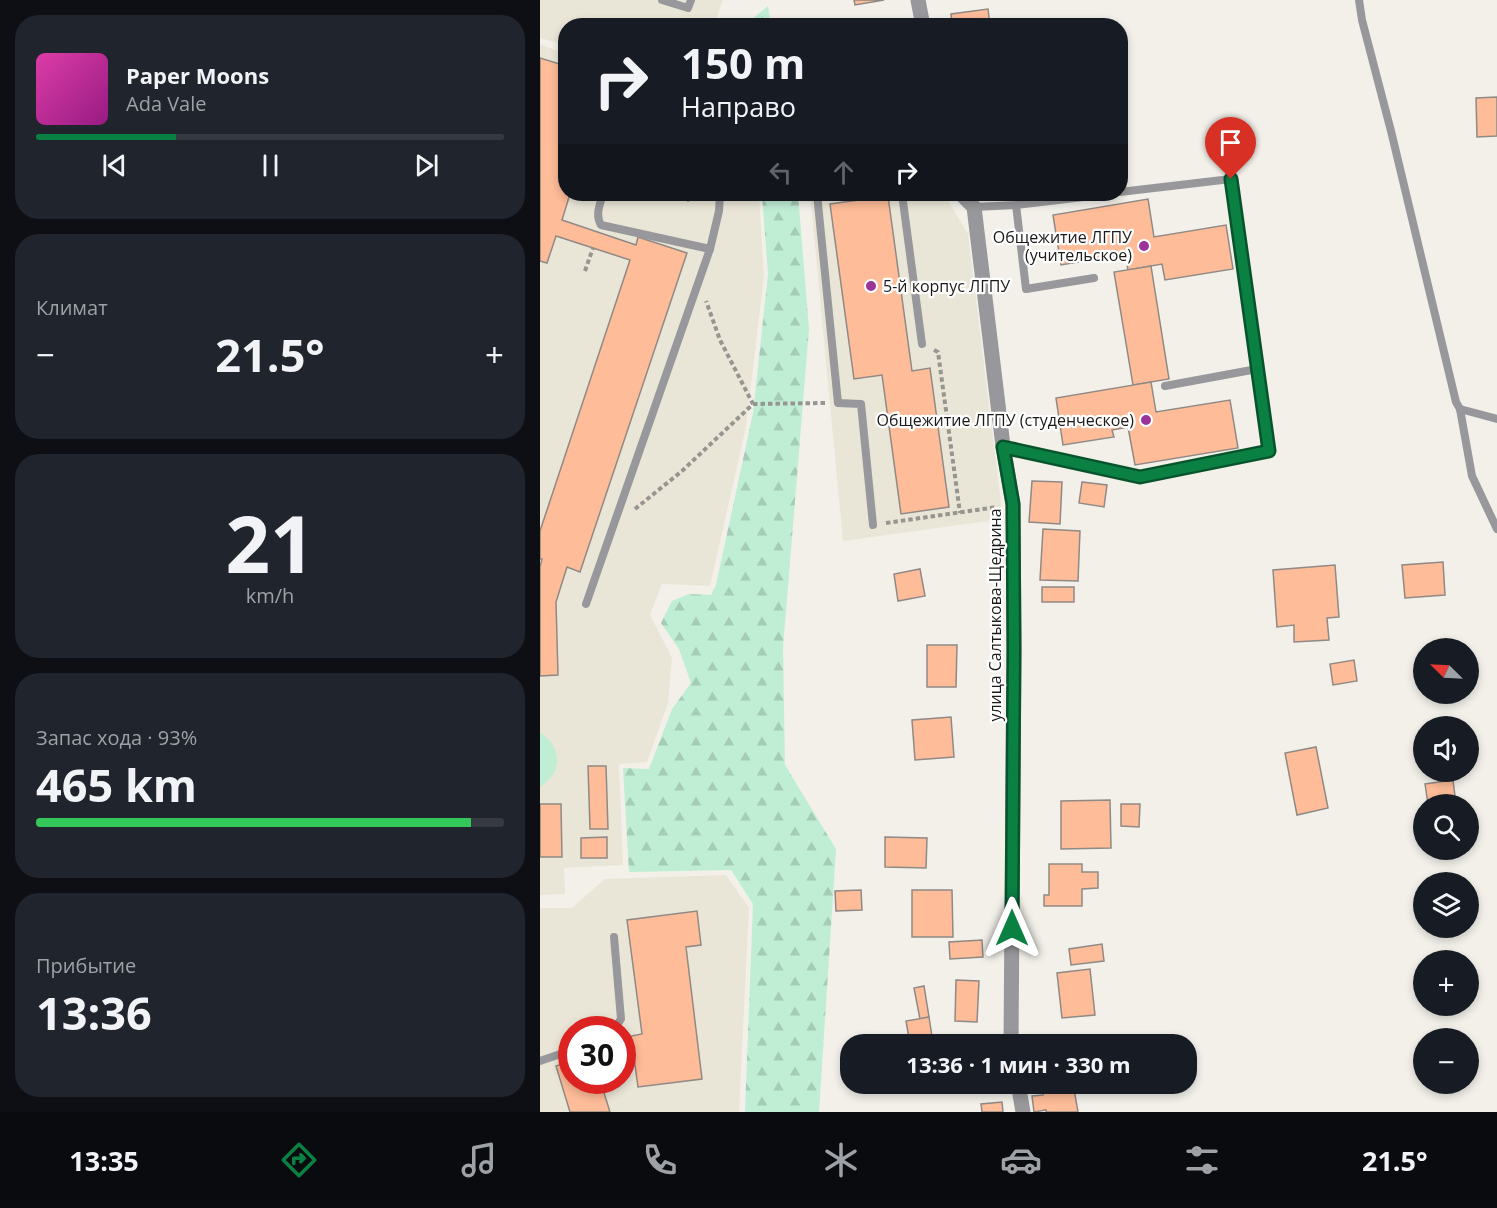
<!DOCTYPE html>
<html lang="ru">
<meta charset="utf-8">
<style>
:root{--surface:#171b24;--page:#20242c;--text:#f1f3f6;--muted:#9ea1a6;--line:#363941;--accent:#0b8043}
body{margin:0;font-family:"Open Sans",sans-serif;background:var(--page);color:var(--text);height:100vh;display:flex;flex-direction:column;font-size:22px;white-space:nowrap}
*{box-sizing:border-box;margin:0}
p{font-size:20px;color:var(--muted)}
.icon{flex:none;width:33px;height:33px;fill:none;stroke:currentColor;stroke-width:2;stroke-linecap:round;stroke-linejoin:round}
.map{position:relative;flex:1;overflow:hidden}
.sheet{display:flex;flex-direction:column;gap:15px;padding:15px;background:#0d0f14;width:540px}
.sheet>*{flex:none}
.banner{position:absolute;left:18px;top:18px;width:570px;height:183px;border-radius:24px;box-shadow:0 3px 9px #0003;background:#171b24;color:var(--text);overflow:hidden}
.needle{width:39px;rotate:294deg}
.controls{position:absolute;left:873px;top:638px;display:grid;gap:12px}
.controls a{display:grid;place-items:center;width:66px;height:66px;border-radius:50%;background:var(--surface);box-shadow:0 3px 9px #0003;font-size:30px}
.speed{position:absolute;left:18px;top:1016px;display:flex;gap:12px;font-size:30px;font-weight:700;text-align:center}
.speed>*{display:grid;place-content:center;width:78px;height:78px;border-radius:50%;background:var(--surface);box-shadow:0 3px 9px #0003;line-height:1}
.speed .limit{border:9px solid #d22;background:#fff;color:#111}
.pin{position:absolute;display:grid;place-items:center;width:51px;height:51px;color:#fff;margin:-62px -26px;border-radius:50% 50% 50% 0;rotate:-45deg;box-shadow:0 0 6px #0007}
.pin .icon{rotate:45deg}
.me{position:absolute;width:66px;margin:-33px;rotate:0deg;stroke-linejoin:round;filter:drop-shadow(0 0 4px #0008)}
.turn{display:flex;align-items:center;gap:21px;height:126px;padding:0 24px;font-size:27px}
.turn .icon{width:78px;height:78px;stroke-width:2.5}
.turn b{display:block;font-size:42px;line-height:51px}
.lanes{display:flex;align-items:center;height:57px;padding:0 24px;background:#0003;justify-content:center;gap:30px;direction:ltr}
.lanes .off{opacity:.35}
.big{font-size:45px;font-weight:700;line-height:1.1}
.sheet .card{flex:1;display:flex;flex-direction:column;justify-content:center;gap:9px;min-width:0;padding:0 21px;border-radius:24px;background:var(--page)}
.sheet .dial{align-items:center;gap:0}
.dial b{font-size:78px;line-height:1}
.song{display:flex;align-items:center;gap:18px}
.cover{width:72px;height:72px;border-radius:9px;background:linear-gradient(135deg,hsl(320 70% 55%),hsl(310 70% 35%))}
.played{height:6px;border-radius:3px;background:linear-gradient(90deg,var(--accent) 30%,var(--line) 30%)}
.keys{display:flex;justify-content:space-around;direction:ltr}
.heat{display:flex;justify-content:space-between;align-items:center;font-size:33px;direction:ltr}
.charge{height:9px;border-radius:4px;background:linear-gradient(90deg,#34c759 93%,var(--line) 0)}
.trip{position:absolute;left:300px;top:1034px;width:357px;height:60px;border-radius:24px;background:var(--surface);box-shadow:0 3px 9px #0003;font-weight:700;line-height:60px;text-align:center}
.tab-bar{display:flex;height:96px;justify-content:space-around;align-items:center;background:#090b0e;color:var(--muted)}
.tab-bar .icon{width:42px;height:42px}
.tab-bar .selected{color:var(--accent)}
.tab-bar b{font-size:27px;color:var(--text)}
main{display:flex;flex:1;min-height:0}
.map>svg:first-child{display:block}
.built{fill:#eae6d7;fill-rule:evenodd}
.forest{fill:url(#forest-firs)}
.green{fill:#c0eed5}
.building{fill:#febc98;stroke:#908985;stroke-width:1.5}
.lines{fill:none;stroke-linecap:round;stroke-linejoin:round}
.path{stroke:#979590;stroke-width:4;stroke-dasharray:4.5 3;stroke-linecap:butt}
.service{stroke:#98979b;stroke-width:8}
.minor{stroke:#98979b;stroke-width:15}
.route-casing{stroke:#07532c;stroke-width:15}
.route{stroke:#0b8043;stroke-width:10}
.poi-dot{fill:#9b3498;stroke:#fff;stroke-width:2}
.labels{text-anchor:middle;stroke-width:4.5;stroke-linejoin:round;paint-order:stroke}
.poi-label{font-size:16px;fill:#1b1a18;stroke:#fff;text-anchor:end}
.street-label{font-size:16px;fill:#1b1a18;stroke:#fff}
</style>
<main>
<section class="sheet">
<div class="card">
<div class="song"><i class="cover"></i><div><b>Paper Moons</b><p>Ada Vale</p></div></div>
<div class="played"></div>
<div class="keys"><svg class="icon" aria-label="previous" viewBox="0 0 24 24"><path d="M18 5L8 12l10 7zM5 5v14"/></svg><svg class="icon" aria-label="pause" viewBox="0 0 24 24"><path d="M8 5v14M16 5v14"/></svg><svg class="icon" aria-label="next" viewBox="0 0 24 24"><path d="M6 5l10 7-10 7zM19 5v14"/></svg></div>
</div>
<div class="card"><p>Климат</p>
<div class="heat"><a>−</a><b class="big">21.5°</b><a>+</a></div>
</div>
<div class="card dial"><b>21</b><p>km/h</p></div>
<div class="card"><p>Запас хода · 93%</p><b class="big">465 km</b><div class="charge"></div></div>
<div class="card"><p>Прибытие</p><b class="big">13:36</b></div>
</section>
<div class="map">
<svg width="957" height="1112" viewBox="0 0 957 1112">
<defs>
<pattern id="forest-firs" width="22" height="20" patternUnits="userSpaceOnUse" patternTransform="scale(1.5)"><rect width="22" height="20" fill="#c0eed5"/><path d="M5 1l3.5 6h-7zM16 11l3.5 6h-7z" fill="#a4ccb6"/></pattern>
</defs>
<rect width="100%" height="100%" fill="#f2f0e9"/>
<g class="built">
<polygon points="0,0 183,0 174,25 26,26 25,45 0,38"/>
<polygon points="0,44 25,54 26,194 219,194 224,277 206,427 170,586 122,584 110,615 132,658 128,703 107,762 79,764 83,865 24,868 25,894 0,895"/>
<polygon points="270,194 405,194 407,199 428,234 463,519 303,541"/>
<path d="M 186,875 L 209,908 L 199,1112 L 0,1112 L 0,908 L 32,908 L 65,879 ZM 32,1029 L 82,1029 L 82,1080 L 32,1080 Z"/>
</g>
<g class="forest">
<polygon points="228,6 231,25 205,25"/>
<polygon points="222,194 258,194 269,329 243,648 245,765 296,849 279,1112 205,1112 213,904 191,870 89,872 83,768 109,769 132,709 151,683 139,649 121,623 132,601 149,594 171,595 176,585 213,413 228,274"/>
</g>
<path class="green" d="M 0,732 C 22,748 24,771 0,787 Z"/>
<g class="building">
<polygon points="314,0 344,0 315,5"/>
<polygon points="448,9 450,26 412,26 411,14"/>
<polygon points="0,58 26,66 26,194 30,194 22,220 96,245 98,237 147,253 40,572 27,567 16,602 18,675 0,676 0,567 2,559 0,559 0,531 90,260 16,236 7,263 0,261"/>
<polygon points="957,97 957,136 937,137 936,98"/>
<polygon points="145,194 165,194 148,201"/>
<polygon points="348,196 372,371 390,368 409,507 361,514 342,375 314,379 290,204"/>
<polygon points="608,199 614,237 686,225 693,269 625,280 622,264 588,270 585,254 521,265 513,215"/>
<polygon points="611,266 629,379 593,385 574,272"/>
<polygon points="611,382 616,412 690,400 698,448 595,465 588,427 572,430 574,437 523,445 516,398"/>
<polygon points="492,481 522,482 520,524 489,522"/>
<polygon points="542,482 567,485 564,507 539,503"/>
<polygon points="503,529 540,531 538,581 500,580"/>
<polygon points="903,562 905,595 865,598 862,565"/>
<polygon points="795,565 799,617 787,618 789,640 754,642 754,625 737,627 733,570"/>
<polygon points="380,569 385,596 358,601 354,574"/>
<rect x="502" y="587" width="32" height="15"/>
<polygon points="387,645 417,645 416,687 387,687"/>
<polygon points="814,660 817,681 793,685 790,664"/>
<polygon points="411,717 414,757 375,760 372,720"/>
<polygon points="776,747 788,808 757,815 745,753"/>
<polygon points="48,766 66,766 68,829 50,829"/>
<polygon points="913,780 916,804 888,804 885,784"/>
<polygon points="570,800 571,848 521,849 521,801"/>
<polygon points="0,804 21,804 22,857 0,857"/>
<polygon points="581,804 600,804 599,827 581,826"/>
<polygon points="67,837 67,858 41,858 41,838"/>
<polygon points="345,837 387,838 386,868 345,867"/>
<polygon points="509,864 542,864 542,872 558,872 558,888 542,889 542,906 504,906 504,895 509,895"/>
<polygon points="321,890 322,910 296,911 295,891"/>
<polygon points="372,890 412,890 413,937 372,937"/>
<polygon points="157,911 161,945 146,947 162,1079 98,1087 91,1036 102,1034 87,920"/>
<polygon points="442,940 443,957 410,959 409,942"/>
<polygon points="562,944 564,961 531,965 529,949"/>
<polygon points="550,969 555,1015 522,1018 517,973"/>
<polygon points="416,980 439,981 437,1022 415,1021"/>
<polygon points="384,986 389,1017 380,1019 374,988"/>
<polygon points="389,1017 393,1043 370,1044 366,1021"/>
<polygon points="32,1061 32,1080 60,1080 70,1112 30,1112 16,1066"/>
<polygon points="408,1083 440,1083 441,1090 409,1092"/>
<polygon points="530,1083 533,1083 538,1112 506,1112 506,1110 494,1112 492,1096 503,1095 502,1088"/>
<polygon points="462,1102 463,1112 442,1112 441,1104"/>
</g>
<g class="lines">
<g class="path">
<polyline points="45,271 53,248"/>
<polyline points="394,350 398,352 420,513"/>
<polyline points="213,404 285,403"/>
<polyline points="95,509 142,471 213,404 180,340 166,301"/>
<polyline points="346,523 457,507"/>
</g>
<g class="service">
<polyline points="122,0 148,8 151,0"/>
<polyline points="819,0 822,20 851,131 916,402 920,409 932,476 957,529"/>
<polyline points="277,194 298,403 321,404 333,525"/>
<polyline points="362,194 382,344"/>
<polyline points="476,205 486,289 554,278"/>
<polyline points="434,207 476,205 569,194"/>
<polyline points="170,249 179,211 180,194"/>
<polyline points="625,386 717,369"/>
<polyline points="920,409 957,419"/>
<polyline points="463,446 600,477 729,451 691,179 580,192"/>
<path d="M 46,604 L 170,249 L 61,225 C 55,215 60,204 63,194"/>
<polyline points="74,1029 81,1019 74,937"/>
<polyline points="0,1061 32,1050"/>
</g>
<g class="minor">
<polyline points="378,0 383,26"/>
<polyline points="421,194 434,207 463,446 473,504 474,649 471,1044"/>
<polyline points="478,1083 483,1112"/>
</g>
</g>
<g class="lines">
<g class="route-casing">
<polyline id="route" points="472,928 474,649 473,504 463,447 600,477 729,451 691,179"/>
</g>
<use href="#route" class="route"/>
</g>
<g class="poi-dot">
<circle cx="604" cy="246" r="6"/>
<circle cx="331" cy="286" r="6"/>
<circle cx="606" cy="420" r="6"/>
</g>
<g class="labels">
<g class="poi-label">
<text x="592" y="243">Общежитие ЛГПУ<tspan x="592" dy="18">(учительское)</tspan></text>
<text x="343" y="292" text-anchor="start">5-й корпус ЛГПУ</text>
<text x="594" y="426">Общежитие ЛГПУ (студенческое)</text>
</g>
<g class="street-label">
<text transform="translate(455 615) rotate(-90)" y="6">улица Салтыкова-Щедрина</text>
</g>
</g>
</svg>
<div class="controls">
<a><svg class="needle" viewBox="-14 -14 28 28"><path d="M0-13l5 13h-10z" fill="#e53935"/><path d="M0 13l5-13h-10z" fill="#9ea1a6"/></svg></a>
<a><svg class="icon" aria-label="sound" viewBox="0 0 24 24"><path d="M4 9h4l5-4v14l-5-4H4zM17 9q2 3 0 6"/></svg></a>
<a><svg class="icon" aria-label="search" viewBox="0 0 24 24"><circle cx="10" cy="10" r="6"/><path d="M15 15l6 6"/></svg></a>
<a><svg class="icon" aria-label="layers" viewBox="0 0 24 24"><path d="M12 4l9 5-9 5-9-5zM3 14l9 5 9-5"/></svg></a>
<a>+</a>
<a>−</a>
</div>
<div class="speed"><div class="limit">30</div></div>
<div class="pin" style="left:691px;top:179px;background:#d93025"><svg class="icon" aria-label="arrive" viewBox="0 0 24 24"><path d="M6 21V4h12l-3 4 3 4H6"/></svg></div>
<svg class="me" style="left:472px;top:928px" viewBox="-20 -20 40 40"><path d="M0-17L14 15 0 8-14 15z" fill="#0b8043" stroke="#fff" stroke-width="4"/></svg>
<div class="trip">13:36 · 1 мин · 330 m</div>
<div class="banner">
<div class="turn"><svg class="icon" aria-label="right" viewBox="0 0 24 24"><path d="M7 20v-9h11M14 6l5 5-5 5"/></svg><div><b>150 m</b>Направо</div></div>
<div class="lanes"><svg class="icon off" aria-label="left" viewBox="0 0 24 24"><path d="M17 20v-9H6M10 6l-5 5 5 5"/></svg><svg class="icon off" aria-label="ahead" viewBox="0 0 24 24"><path d="M12 20V5M6 11l6-6 6 6"/></svg><svg class="icon" aria-label="right" viewBox="0 0 24 24"><path d="M7 20v-9h11M14 6l5 5-5 5"/></svg></div>
</div>
</div>
</main>
<nav class="tab-bar">
<b>13:35</b>
<svg class="icon selected" aria-label="directions" viewBox="0 0 24 24"><path d="M12 3l9 9-9 9-9-9zM9 14v-3h6M13 9l2 2-2 2"/></svg>
<svg class="icon" aria-label="music" viewBox="0 0 24 24"><path d="M9 18V5l10-2v13"/><circle cx="6" cy="18" r="3"/><circle cx="16" cy="16" r="3"/></svg>
<svg class="icon" aria-label="phone" viewBox="0 0 24 24"><path d="M5 4h4l2 5-3 2q2 4 5 5l2-3 5 2v4C11 20 4 13 5 4z"/></svg>
<svg class="icon" aria-label="climate" viewBox="0 0 24 24"><path d="M12 3v18M4 7l16 10M4 17L20 7"/></svg>
<svg class="icon" aria-label="car" viewBox="0 0 24 24"><path d="M5 17H2v-5l4-1 3-4h7l3 4 3 1v5h-3M9 17h6M6 11h13"/><circle cx="7" cy="17" r="2"/><circle cx="17" cy="17" r="2"/></svg>
<svg class="icon" aria-label="filters" viewBox="0 0 24 24"><path d="M4 7h16M4 17h16"/><circle cx="9" cy="7" r="2"/><circle cx="15" cy="17" r="2"/></svg>
<b>21.5°</b>
</nav>
